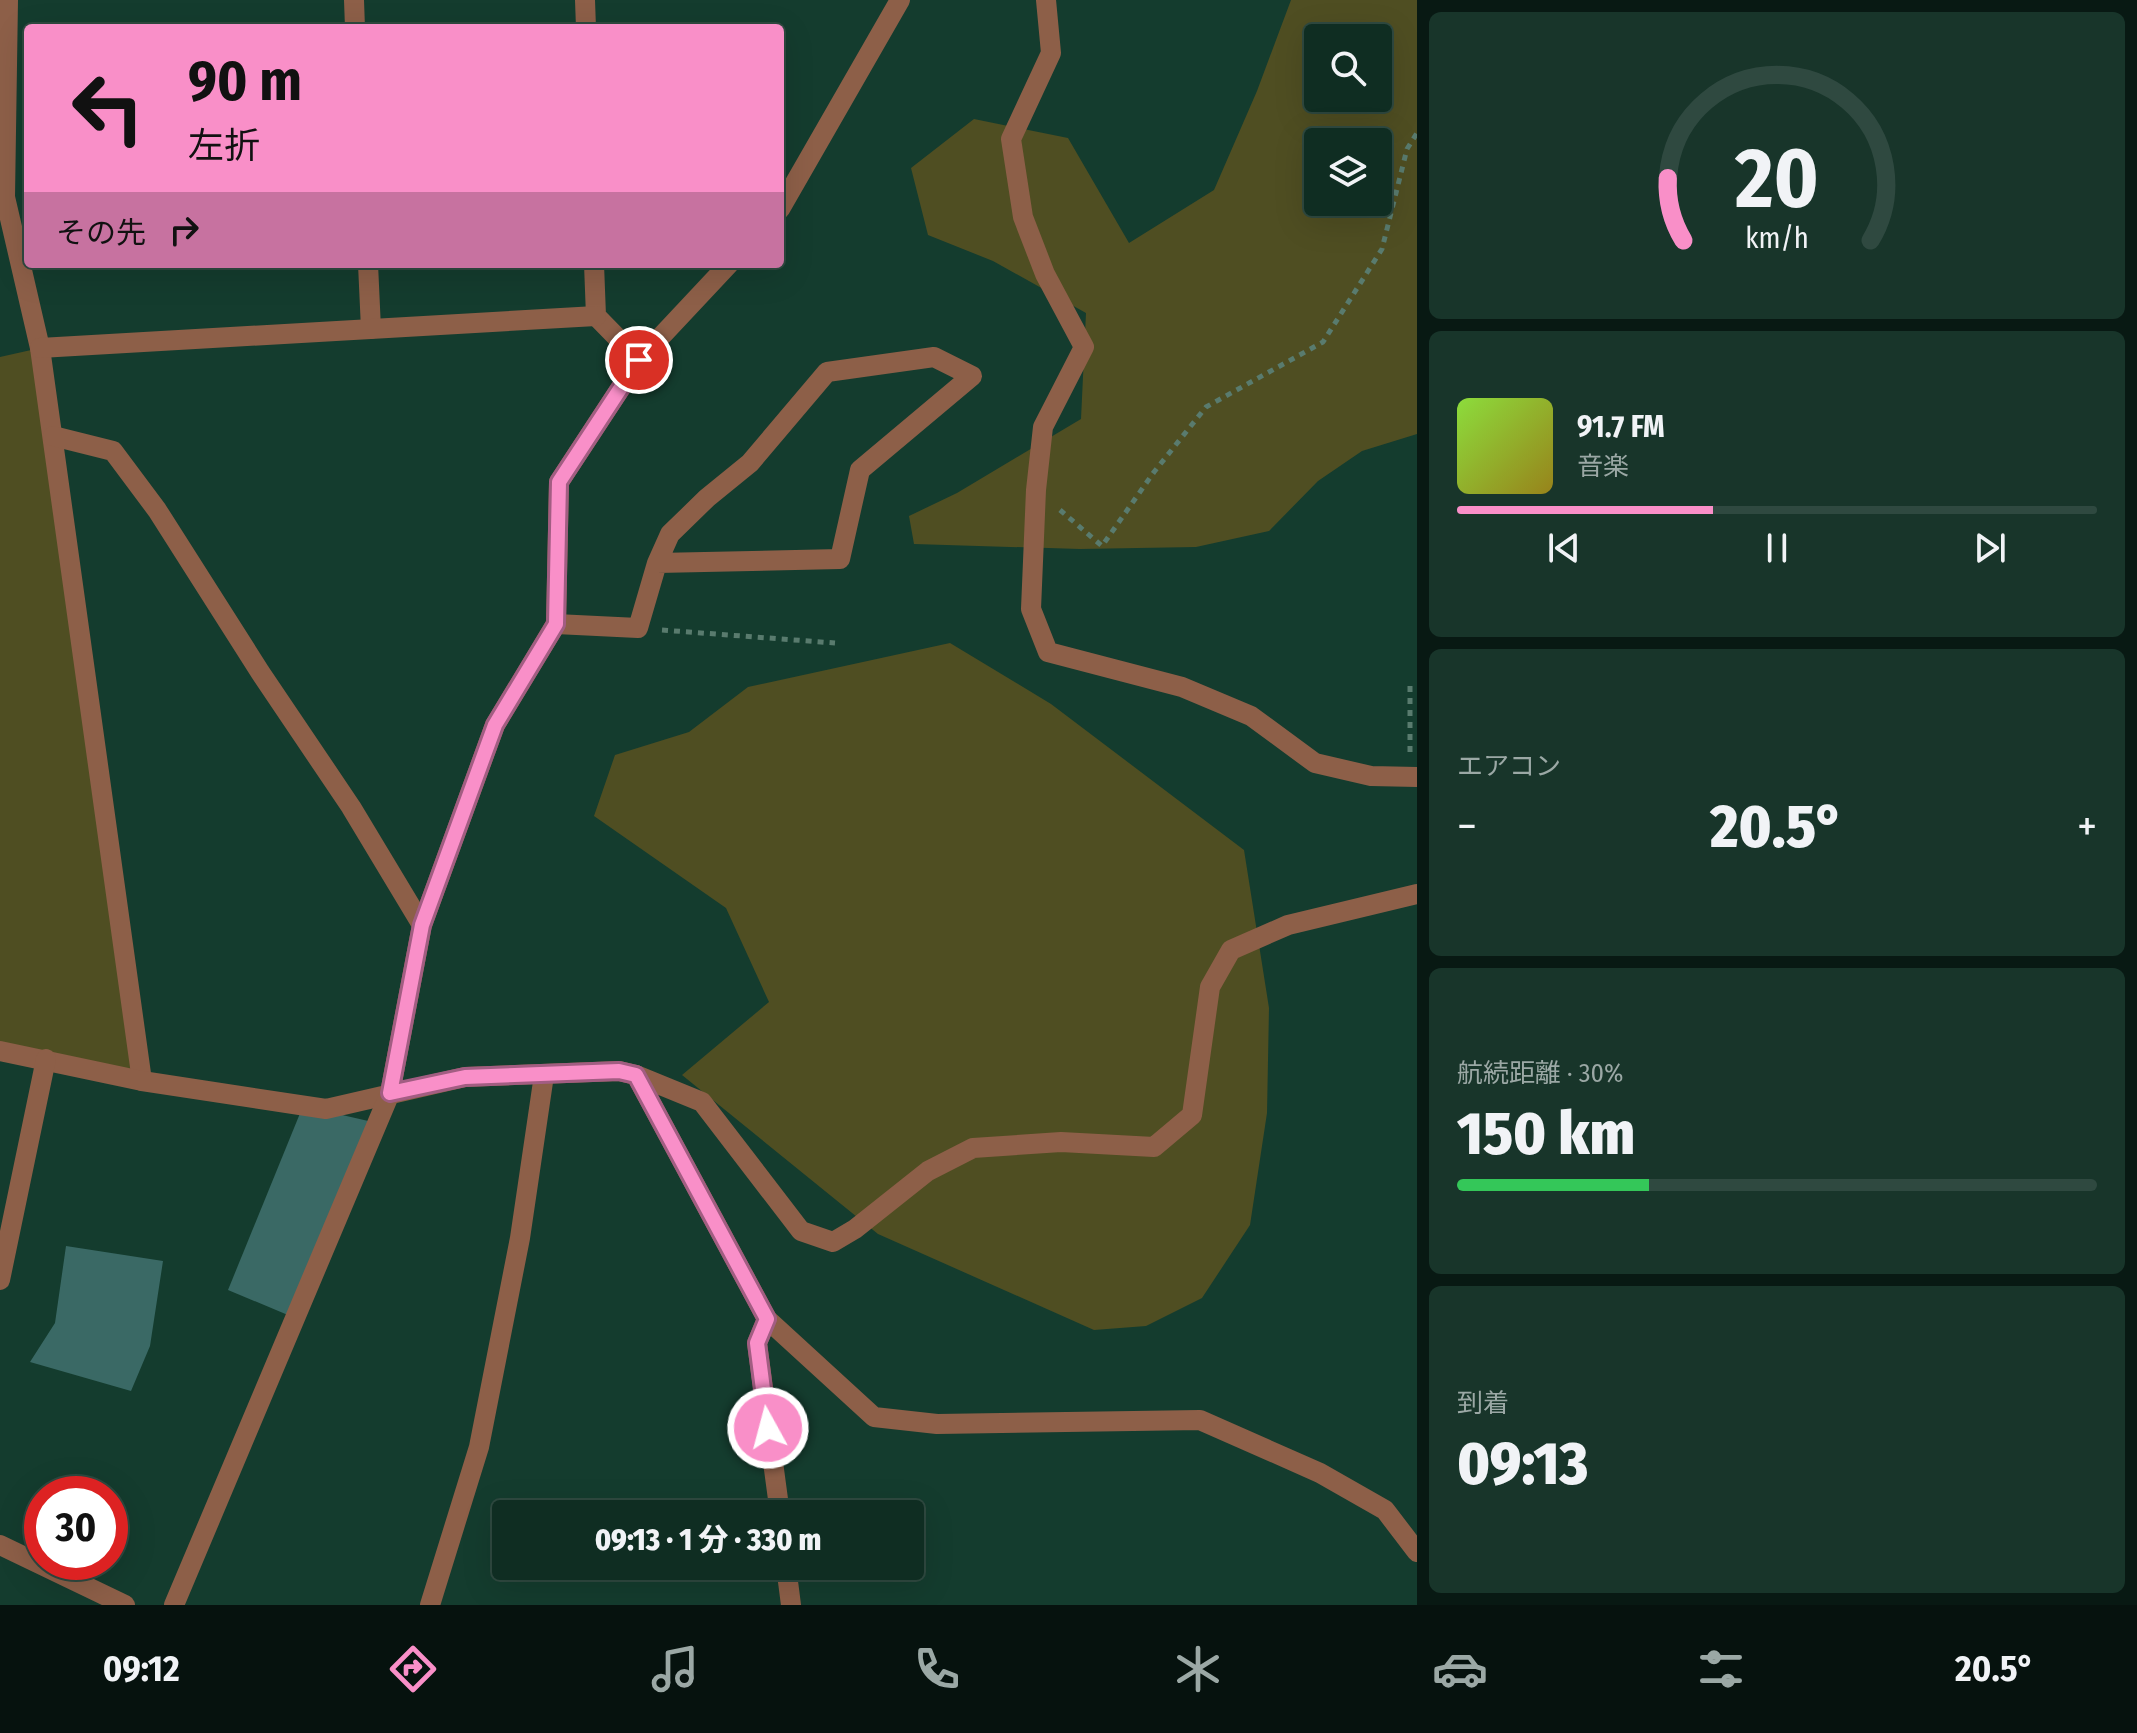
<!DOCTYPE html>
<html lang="ja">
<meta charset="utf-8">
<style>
:root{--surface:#0f2d22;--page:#18352a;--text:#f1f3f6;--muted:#9ba8a5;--line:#2f4940;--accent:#f98fc8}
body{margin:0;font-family:"Fira Sans Condensed","Noto Sans JP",sans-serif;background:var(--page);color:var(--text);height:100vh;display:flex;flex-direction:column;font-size:30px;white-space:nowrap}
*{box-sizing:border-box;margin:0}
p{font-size:26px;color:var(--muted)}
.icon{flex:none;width:44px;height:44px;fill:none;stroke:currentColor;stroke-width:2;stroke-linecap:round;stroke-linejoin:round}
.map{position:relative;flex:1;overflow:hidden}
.panel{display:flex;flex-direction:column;gap:12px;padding:12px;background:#081913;width:720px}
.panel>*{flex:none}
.top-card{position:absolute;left:24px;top:24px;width:760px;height:244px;border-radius:8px;box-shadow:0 8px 32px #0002,0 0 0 2px var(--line);background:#f98fc8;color:#111;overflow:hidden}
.buttons{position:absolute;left:1304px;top:24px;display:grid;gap:16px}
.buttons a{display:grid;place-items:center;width:88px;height:88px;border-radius:8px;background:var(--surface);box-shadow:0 8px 32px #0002,0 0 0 2px var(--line);font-size:40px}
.speed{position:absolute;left:24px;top:1476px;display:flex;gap:16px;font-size:40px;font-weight:700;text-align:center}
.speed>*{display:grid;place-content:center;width:104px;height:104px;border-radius:50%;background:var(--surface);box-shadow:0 8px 32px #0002,0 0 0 2px var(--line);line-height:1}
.speed .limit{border:12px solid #d22;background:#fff;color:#111}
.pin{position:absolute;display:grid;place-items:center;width:68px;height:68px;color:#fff;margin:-34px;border:4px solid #fff;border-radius:50%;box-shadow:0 2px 8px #0007}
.me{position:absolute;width:88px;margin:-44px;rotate:353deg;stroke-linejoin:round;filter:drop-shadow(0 0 6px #0008)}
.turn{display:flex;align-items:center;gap:28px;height:168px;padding:0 32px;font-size:36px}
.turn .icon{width:104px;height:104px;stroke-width:2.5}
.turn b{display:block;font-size:56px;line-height:68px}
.then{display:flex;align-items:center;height:76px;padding:0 32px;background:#0003;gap:16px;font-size:30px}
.big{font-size:60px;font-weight:800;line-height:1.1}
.panel .tile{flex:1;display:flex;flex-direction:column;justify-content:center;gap:12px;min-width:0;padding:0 28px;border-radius:12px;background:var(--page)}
.panel .dial{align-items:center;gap:0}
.dial svg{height:208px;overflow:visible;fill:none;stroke:var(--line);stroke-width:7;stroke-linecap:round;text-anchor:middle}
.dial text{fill:var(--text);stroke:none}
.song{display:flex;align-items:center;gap:24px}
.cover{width:96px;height:96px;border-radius:12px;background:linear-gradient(135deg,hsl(90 70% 55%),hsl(50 70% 35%))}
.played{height:8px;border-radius:4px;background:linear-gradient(90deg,var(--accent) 40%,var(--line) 40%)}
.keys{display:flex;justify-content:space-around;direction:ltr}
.heat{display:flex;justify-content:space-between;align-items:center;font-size:44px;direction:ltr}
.charge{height:12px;border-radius:6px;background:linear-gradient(90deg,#34c759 30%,var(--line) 0)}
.trip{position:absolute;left:492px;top:1500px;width:432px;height:80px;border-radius:8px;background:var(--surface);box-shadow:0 8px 32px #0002,0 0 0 2px var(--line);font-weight:800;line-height:80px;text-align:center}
.tab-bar{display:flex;height:128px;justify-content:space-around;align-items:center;background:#06120e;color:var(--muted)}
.tab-bar .icon{width:56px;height:56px}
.tab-bar .current{color:var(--accent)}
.tab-bar b{font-size:36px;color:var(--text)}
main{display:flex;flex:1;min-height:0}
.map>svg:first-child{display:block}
.green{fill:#4f4e22;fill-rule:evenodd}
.building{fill:#3a6965}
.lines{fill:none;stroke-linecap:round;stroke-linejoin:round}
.path{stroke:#597b6e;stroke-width:5;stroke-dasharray:6 6;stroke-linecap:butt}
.minor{stroke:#8d5f48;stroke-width:20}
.route-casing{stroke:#a25d82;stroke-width:20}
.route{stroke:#f98fc8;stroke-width:14}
</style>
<main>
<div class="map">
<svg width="1417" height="1605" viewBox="0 0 1417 1605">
<rect width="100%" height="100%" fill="#143c2e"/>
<g class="green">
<path d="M 1291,0 L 1417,0 L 1417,434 L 1362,451 L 1318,481 L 1269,531 L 1196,547 L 1080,549 L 914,544 L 909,516 L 957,493 L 1081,419 L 1086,313 L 993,261 L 928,235 L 911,168 L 974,119 L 1068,138 L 1129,243 L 1214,190 L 1257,91 ZM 1318,38 L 1378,38 L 1378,98 L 1318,98 ZM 1318,142 L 1378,142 L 1378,202 L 1318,202 Z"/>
<polygon points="40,348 142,1081 0,1055 0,357"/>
<polygon points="950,643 1051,704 1244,850 1269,1008 1267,1113 1250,1225 1202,1298 1146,1326 1094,1330 878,1234 682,1075 769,1002 726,908 594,816 615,755 689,732 748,687"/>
</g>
<g class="building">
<polygon points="303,1106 377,1123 295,1318 228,1290"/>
<polygon points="66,1246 163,1261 150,1346 131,1391 30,1362 55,1323"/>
</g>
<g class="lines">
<g class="path">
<polyline points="1060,510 1102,546 1154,472 1206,407 1323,342 1382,249 1407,149 1417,133"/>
<polyline points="662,630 835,643"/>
<polyline points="1410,686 1410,753"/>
</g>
<g class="minor">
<polyline points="8,0 5,197 40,348 142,1081"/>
<polyline points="354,0 355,28"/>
<polyline points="585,0 586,28"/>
<polyline points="1046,0 1051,53 1011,139 1023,217 1045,274 1084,347 1043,427 1036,490 1031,609 1048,652 1182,687 1251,716 1315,763 1371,776 1417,777"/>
<polyline points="780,209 900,0"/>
<polyline points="368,264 371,329"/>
<polyline points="594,264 596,316 639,360"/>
<polyline points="40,348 596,316"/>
<polyline points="53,436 113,451 157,510 260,672 351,807 422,925"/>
<polyline points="556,624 638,628 657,563 840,559 860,470 972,376 934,357 827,372 750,463 707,498 670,534 657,563"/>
<polyline points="0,1051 142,1081 326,1109 465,1077 619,1071 636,1075 767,1319 874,1417 937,1424 1200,1420 1320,1473 1385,1510 1417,1552"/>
<polyline points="636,1075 702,1102 801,1231 833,1242 855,1229 928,1171 973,1148 1061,1142 1154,1147 1192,1115 1210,987 1231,950 1288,925 1417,894"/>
<polyline points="0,1280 46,1059"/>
<polyline points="767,1319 757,1343 780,1514"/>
<polyline points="0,1545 125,1605"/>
<polyline points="786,1566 791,1605"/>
<polyline points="174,1605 390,1093 422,925 495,725 556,624 559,482 639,360 729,264"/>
<polyline points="430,1605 479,1447 520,1238 544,1075"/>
</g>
</g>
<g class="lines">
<g class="route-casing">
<polyline id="route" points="639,360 559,482 556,624 495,725 422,925 390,1093 465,1077 619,1071 636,1075 767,1319 757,1343 768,1428"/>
</g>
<use href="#route" class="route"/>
</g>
</svg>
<div class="buttons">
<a><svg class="icon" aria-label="search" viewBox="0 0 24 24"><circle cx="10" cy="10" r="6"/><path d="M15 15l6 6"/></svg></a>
<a><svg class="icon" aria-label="layers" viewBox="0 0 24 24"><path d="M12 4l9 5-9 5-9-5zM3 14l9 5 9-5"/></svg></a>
</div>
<div class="speed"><div class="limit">30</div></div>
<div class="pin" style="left:639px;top:360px;background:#d93025"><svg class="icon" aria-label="arrive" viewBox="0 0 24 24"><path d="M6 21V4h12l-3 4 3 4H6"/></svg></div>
<svg class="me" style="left:768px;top:1428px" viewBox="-20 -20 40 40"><circle r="17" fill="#f98fc8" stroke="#fff" stroke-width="3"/><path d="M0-11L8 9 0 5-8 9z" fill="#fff"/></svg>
<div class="trip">09:13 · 1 分 · 330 m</div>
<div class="top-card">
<div class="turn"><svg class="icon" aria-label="left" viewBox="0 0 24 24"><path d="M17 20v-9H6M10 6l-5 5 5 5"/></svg><div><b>90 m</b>左折</div></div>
<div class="then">その先<svg class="icon" aria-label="right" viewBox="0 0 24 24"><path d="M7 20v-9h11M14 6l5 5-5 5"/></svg></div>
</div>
</div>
<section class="panel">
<div class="tile dial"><svg viewBox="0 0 100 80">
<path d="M14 69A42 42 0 1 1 86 69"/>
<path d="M14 69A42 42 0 0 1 8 45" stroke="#f98fc8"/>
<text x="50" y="56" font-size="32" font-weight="700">20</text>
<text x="50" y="72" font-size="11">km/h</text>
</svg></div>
<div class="tile">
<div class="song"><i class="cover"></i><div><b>91.7 FM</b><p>音楽</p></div></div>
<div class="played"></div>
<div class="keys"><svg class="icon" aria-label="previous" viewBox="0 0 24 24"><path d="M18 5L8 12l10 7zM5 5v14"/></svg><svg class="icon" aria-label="pause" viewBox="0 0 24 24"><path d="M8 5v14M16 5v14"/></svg><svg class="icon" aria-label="next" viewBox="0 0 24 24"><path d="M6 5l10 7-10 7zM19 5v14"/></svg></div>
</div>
<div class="tile"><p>エアコン</p>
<div class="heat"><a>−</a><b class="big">20.5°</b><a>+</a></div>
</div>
<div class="tile"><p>航続距離 · 30%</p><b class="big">150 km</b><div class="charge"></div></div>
<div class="tile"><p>到着</p><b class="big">09:13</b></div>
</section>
</main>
<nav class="tab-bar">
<b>09:12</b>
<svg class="icon current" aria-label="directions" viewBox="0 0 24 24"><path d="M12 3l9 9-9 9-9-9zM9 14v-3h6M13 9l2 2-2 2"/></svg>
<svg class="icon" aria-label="music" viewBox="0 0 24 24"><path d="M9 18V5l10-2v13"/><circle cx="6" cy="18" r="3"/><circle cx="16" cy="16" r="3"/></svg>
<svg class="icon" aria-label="phone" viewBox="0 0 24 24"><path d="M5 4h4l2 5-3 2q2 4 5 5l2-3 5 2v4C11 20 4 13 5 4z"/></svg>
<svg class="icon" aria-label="climate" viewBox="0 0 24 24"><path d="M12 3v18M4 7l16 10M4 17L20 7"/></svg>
<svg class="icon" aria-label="car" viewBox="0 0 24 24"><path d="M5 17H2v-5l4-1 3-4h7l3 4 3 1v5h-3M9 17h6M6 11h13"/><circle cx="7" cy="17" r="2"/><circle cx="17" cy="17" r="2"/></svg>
<svg class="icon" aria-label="filters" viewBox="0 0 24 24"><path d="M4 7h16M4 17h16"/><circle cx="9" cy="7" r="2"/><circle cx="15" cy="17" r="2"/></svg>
<b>20.5°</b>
</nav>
